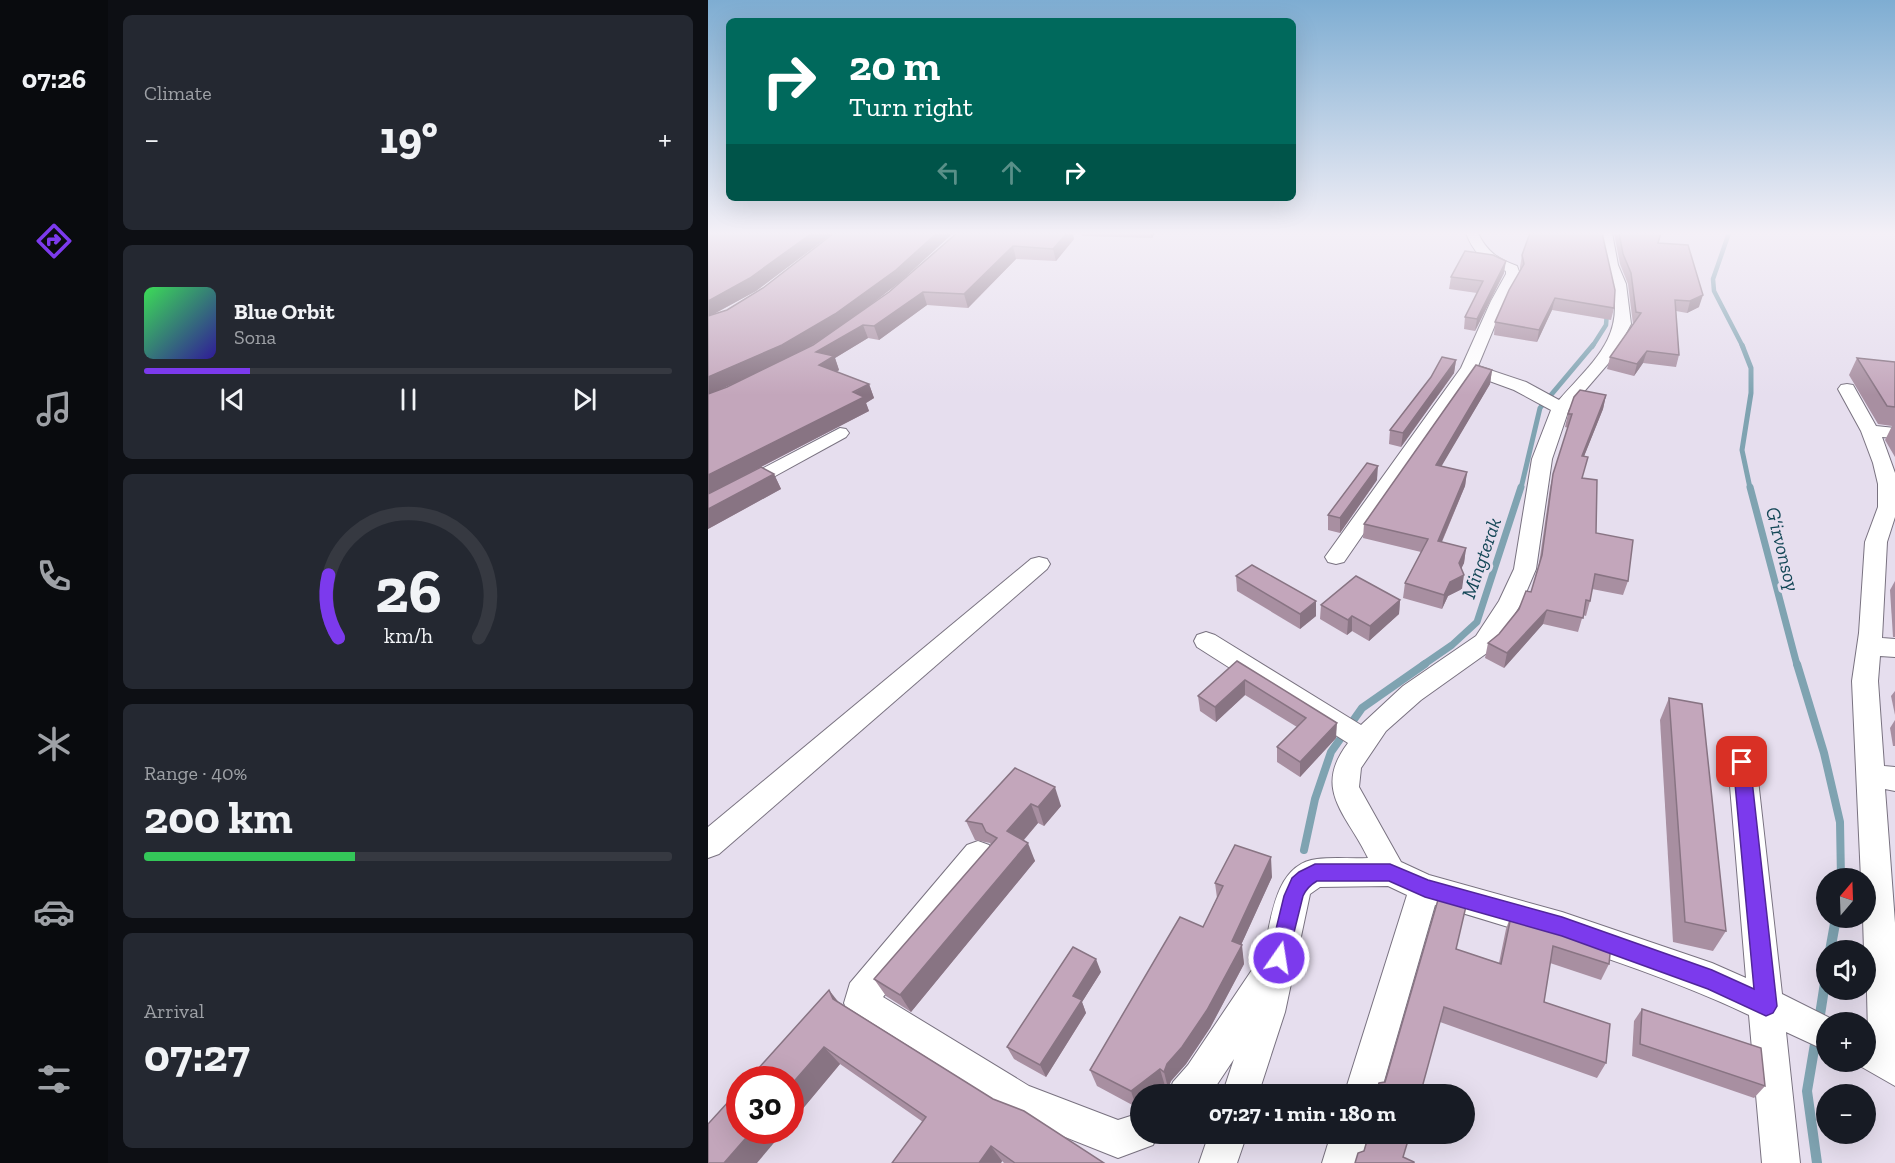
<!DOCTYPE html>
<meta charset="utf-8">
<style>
:root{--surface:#171b24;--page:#242831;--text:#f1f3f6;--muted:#9ea1a6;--line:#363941;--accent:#7c3aed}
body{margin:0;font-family:"Zilla Slab",serif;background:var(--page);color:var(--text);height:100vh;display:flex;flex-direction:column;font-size:22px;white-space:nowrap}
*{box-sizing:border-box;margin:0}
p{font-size:20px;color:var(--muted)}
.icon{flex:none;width:33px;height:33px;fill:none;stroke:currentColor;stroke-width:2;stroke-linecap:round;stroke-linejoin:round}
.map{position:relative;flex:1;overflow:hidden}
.side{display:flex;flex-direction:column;gap:15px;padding:15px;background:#0d0f14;width:600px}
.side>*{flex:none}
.top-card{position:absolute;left:18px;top:18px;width:570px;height:183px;border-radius:9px;box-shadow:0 6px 24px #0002;background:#00695c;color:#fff;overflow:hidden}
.needle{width:39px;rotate:19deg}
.tools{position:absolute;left:1108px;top:868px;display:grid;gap:12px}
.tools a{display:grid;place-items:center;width:60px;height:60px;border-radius:50%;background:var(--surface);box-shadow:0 6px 24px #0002;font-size:30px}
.speed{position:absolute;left:18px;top:1066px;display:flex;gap:12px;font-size:30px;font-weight:700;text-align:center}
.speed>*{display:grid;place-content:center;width:78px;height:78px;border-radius:50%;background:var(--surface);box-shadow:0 6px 24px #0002;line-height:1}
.speed .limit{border:9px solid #d22;background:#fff;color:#111}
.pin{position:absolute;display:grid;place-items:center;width:51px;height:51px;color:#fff;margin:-26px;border-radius:12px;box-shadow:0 3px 9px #0006}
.me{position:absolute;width:66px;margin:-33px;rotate:13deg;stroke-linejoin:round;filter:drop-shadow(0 0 4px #0008)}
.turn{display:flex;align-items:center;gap:21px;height:126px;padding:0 24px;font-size:27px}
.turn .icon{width:78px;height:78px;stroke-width:2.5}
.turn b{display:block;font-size:42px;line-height:51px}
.lanes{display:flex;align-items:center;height:57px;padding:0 24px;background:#0003;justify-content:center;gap:30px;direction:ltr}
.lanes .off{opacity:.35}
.big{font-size:45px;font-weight:700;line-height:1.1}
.side .widget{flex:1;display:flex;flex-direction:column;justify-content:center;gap:9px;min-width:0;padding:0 21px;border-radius:9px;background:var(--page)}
.side .dial{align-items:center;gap:0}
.dial svg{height:156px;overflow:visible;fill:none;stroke:var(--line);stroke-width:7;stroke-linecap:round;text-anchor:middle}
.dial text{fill:var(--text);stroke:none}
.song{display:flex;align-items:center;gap:18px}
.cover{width:72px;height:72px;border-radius:9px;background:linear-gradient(135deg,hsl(130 70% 55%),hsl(250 70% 35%))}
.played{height:6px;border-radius:3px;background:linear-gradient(90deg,var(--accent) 20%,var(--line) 20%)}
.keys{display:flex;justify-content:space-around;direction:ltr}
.heat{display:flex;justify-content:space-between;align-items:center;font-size:33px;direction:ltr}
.charge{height:9px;border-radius:4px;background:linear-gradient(90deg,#34c759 40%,var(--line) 0)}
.trip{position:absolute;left:422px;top:1084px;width:345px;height:60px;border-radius:30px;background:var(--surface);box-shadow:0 6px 24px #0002;font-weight:700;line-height:60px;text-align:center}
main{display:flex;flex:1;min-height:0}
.tab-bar{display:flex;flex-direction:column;width:108px;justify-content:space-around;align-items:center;background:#090b0e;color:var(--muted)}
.tab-bar .icon{width:42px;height:42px}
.tab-bar .on{color:var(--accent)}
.tab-bar b{font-size:27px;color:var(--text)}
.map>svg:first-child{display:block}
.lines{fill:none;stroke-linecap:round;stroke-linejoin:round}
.stream-far4{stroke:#7fa3b1;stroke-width:4.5}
.stream-far3{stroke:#7fa3b1;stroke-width:5}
.stream-far2{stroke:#7fa3b1;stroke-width:7}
.stream-far1{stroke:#7fa3b1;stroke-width:8}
.stream{stroke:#7fa3b1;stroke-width:10}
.minor-casing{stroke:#797280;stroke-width:2}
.minor{fill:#fff;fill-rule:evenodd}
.wall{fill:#a88fa1;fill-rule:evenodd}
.shaded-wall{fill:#887483}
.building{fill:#c3a6bb;stroke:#887483;stroke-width:1.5}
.route{fill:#7c3aed;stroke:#51269a;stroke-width:1.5}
.labels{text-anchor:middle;stroke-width:6;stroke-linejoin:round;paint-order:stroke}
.water-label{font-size:20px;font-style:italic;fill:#144757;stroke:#e6deee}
</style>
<main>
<nav class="tab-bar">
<b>07:26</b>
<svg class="icon on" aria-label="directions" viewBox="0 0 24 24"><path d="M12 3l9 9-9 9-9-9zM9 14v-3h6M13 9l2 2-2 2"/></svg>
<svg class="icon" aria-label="music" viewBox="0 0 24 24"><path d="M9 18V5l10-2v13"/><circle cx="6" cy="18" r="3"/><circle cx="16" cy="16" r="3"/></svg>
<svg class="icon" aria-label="phone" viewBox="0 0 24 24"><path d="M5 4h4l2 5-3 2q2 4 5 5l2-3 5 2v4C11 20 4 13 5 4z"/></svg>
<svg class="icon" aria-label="climate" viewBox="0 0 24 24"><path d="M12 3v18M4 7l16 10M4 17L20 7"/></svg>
<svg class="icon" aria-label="car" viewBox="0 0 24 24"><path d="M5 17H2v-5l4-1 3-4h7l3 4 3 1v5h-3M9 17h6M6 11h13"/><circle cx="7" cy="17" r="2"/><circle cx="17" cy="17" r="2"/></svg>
<svg class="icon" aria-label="filters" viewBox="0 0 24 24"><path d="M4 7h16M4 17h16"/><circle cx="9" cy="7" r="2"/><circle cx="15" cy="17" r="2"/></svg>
</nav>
<section class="side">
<div class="widget"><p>Climate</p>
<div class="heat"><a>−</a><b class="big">19°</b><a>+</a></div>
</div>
<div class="widget">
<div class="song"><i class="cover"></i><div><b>Blue Orbit</b><p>Sona</p></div></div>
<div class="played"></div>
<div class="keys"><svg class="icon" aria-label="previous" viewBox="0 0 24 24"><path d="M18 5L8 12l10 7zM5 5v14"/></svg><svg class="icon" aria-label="pause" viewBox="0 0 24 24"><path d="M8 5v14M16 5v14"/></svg><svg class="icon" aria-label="next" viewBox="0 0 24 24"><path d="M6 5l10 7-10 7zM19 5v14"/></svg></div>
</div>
<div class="widget dial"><svg viewBox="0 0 100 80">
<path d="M14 69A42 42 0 1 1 86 69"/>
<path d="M14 69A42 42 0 0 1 9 37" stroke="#7c3aed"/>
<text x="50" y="56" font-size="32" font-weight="700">26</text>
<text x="50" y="72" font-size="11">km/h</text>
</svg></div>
<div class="widget"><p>Range · 40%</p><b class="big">200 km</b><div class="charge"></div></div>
<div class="widget"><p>Arrival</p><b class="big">07:27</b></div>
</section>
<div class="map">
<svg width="1187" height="1163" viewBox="0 0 1187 1163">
<rect width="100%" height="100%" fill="#e6deee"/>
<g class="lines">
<g class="stream-far4">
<polyline points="1021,233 1005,279 1006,291 1035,347"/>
<polyline points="884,347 898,325 899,312"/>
</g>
<g class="stream-far3">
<polyline points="1034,345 1043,368 1043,393 1034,450 1042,488"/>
<polyline points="813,488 832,408 885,345"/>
</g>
<g class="stream-far2">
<polyline points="1042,487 1089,665"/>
<polyline points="715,665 744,645 769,622 813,487"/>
</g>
<g class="stream-far1">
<polyline points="1089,664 1116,753 1132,822 1133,879"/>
<polyline points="596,850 607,799 623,752 654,708 717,664"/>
</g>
<g class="stream">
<polyline points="1122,951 1128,918"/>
<polyline points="1111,1021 1119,970"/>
<polyline points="1108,1038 1099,1091 1109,1163"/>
</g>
<g class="minor-casing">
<g id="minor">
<path d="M 758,233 L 770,233 C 779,252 790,259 809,266 L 812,274 L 797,301 L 770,366 L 818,382 L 851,400 C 883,363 919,337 903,283 C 898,264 893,253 892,233 L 904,233 L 910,265 L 918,284 L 923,324 L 905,358 L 861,409 L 844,459 L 828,569 L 814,602 L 786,648 L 713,700 L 678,731 L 653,768 L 651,787 L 693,862 L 721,875 L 854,912 L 1004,963 L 1038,978 L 1020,762 L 1024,754 L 1034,751 L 1044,754 L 1048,762 L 1074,994 L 1132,1023 L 1119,1023 L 1119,1051 L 1078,1032 L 1092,1163 L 1054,1163 L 1041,1015 C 941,968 834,937 727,905 L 672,1095 L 636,1095 L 699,895 L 680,886 L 612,887 L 602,894 L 577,1012 L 550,1095 L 514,1095 L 526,1059 L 502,1095 L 460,1095 L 465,1082 L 480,1065 L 552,958 L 555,957 C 563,924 565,864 609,859 C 626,857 643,859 660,858 C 639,814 604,790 640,743 L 489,647 L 486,641 L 489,635 L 498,632 L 507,635 L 653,725 L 695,686 L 768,636 L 791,601 L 806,569 L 824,459 L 843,410 L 806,390 L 765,375 L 636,562 L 628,564 L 620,562 L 617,557 L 753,368 L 783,301 L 798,274 L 798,271 C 777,263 766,254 758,233 Z"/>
<polygon points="1139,384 1145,385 1168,426 1187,428 1187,438 1174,437 1187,473 1187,517 1179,542 1174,638 1187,639 1187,657 1172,656 1170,681 1176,766 1187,767 1187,791 1177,789 1187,923 1187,1086 1145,1062 1158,1062 1158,1033 1160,1034 1158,951 1156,951 1155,918 1158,918 1158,879 1153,879 1144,681 1151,633 1157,542 1170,507 1170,484 1165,463 1153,431 1130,389 1133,385"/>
<polygon points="132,428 138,429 141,433 138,437 7,509 0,511 0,497"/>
<polygon points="331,557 339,559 342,564 339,569 11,854 0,858 0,827 323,559"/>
<polygon points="270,841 281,845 285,855 281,865 175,997 321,1086 410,1120 432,1113 432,1134 450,1134 445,1145 410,1158 297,1113 141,1015 136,1003 142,983 259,845"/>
<polygon points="501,1134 539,1134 529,1163 491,1163"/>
<polygon points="623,1134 661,1134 652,1163 614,1163"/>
</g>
</g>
<use href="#minor" class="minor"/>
</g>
<g class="wall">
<path d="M 0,233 L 125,233 L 48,291 L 6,314 L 19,310 L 55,288 L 126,233 L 245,233 L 192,282 L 160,307 L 181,292 L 249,233 L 366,239 L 348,261 L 308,259 L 260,308 L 219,305 L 171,340 L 160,338 L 127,358 L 131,370 L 129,372 L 161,384 L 166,398 L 158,403 L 161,411 L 47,470 L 66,474 L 73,489 L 0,529 ZM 45,374 L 19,387 L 3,393 Z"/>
<polygon points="373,233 447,233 444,238 374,236"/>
<polygon points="906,233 953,233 950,243 991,307 979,313 968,311 971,355 968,367 935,363 926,376 899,369 902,357 925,324 920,284 912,264"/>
<polygon points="814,255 906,308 903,320 844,310 829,342 786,335 787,322 812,270 812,267"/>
<polygon points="796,273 767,331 756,329 757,317 769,293 741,289 743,277"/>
<polygon points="1149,358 1187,362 1187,457 1177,440 1184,426 1170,424 1141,375"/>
<polygon points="748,360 746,373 693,447 681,444 682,430"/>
<polygon points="784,370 782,384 733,466 759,472 757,486 734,542 758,548 756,563 753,568 754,589 740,596 734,609 695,598 697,583 713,552 655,538 656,524"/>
<polygon points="898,395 895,409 876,456 874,478 888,533 920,581 915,595 884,589 882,601 878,616 875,615 870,632 835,624 796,668 777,658 780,643 791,634 811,609 823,592 831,564 842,488 845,474 860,428 857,427 860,414"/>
<polygon points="669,480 632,533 620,530 620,515"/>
<polygon points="528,576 608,616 592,629 529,591"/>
<polygon points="1187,581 1187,637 1185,637 1182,590"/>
<polygon points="692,600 691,614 661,641 644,631 639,635 612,619 613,605"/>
<polygon points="529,661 628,738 592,777 569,762 569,747 589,727 537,695 508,722 492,711 490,696"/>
<polygon points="1187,691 1187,715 1183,696"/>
<polygon points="961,698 1018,931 1005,951 965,942 952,720"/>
<polygon points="1187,720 1187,746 1185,746 1182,728"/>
<polygon points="307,768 353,806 336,826 330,823 316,840 327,861 203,1012 178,996 166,979 283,845 282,843 267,840 258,821"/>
<polygon points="564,877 533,945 536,964 502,1028 478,1064 463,1081 460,1088 457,1086 445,1095 432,1095 428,1107 389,1086 382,1070 495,927 509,898 507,883"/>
<polygon points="804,912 901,964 893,980 842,963 836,1002 898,1063 889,1078 732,1022 677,1082 748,949 791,963 798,929"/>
<polygon points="393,972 374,1002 378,1013 338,1077 306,1059 299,1047"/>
<polygon points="131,1002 285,1099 396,1163 296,1163 294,1161 293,1163 184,1163 215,1122 132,1064 82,1124"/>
<polygon points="934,1009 1057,1086 1046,1098 924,1056 926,1021"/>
</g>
<g class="shaded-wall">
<polygon points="104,233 125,233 48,291 0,317 0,301"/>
<polygon points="229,233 245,233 192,282 132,328 80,359 0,395 0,377"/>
<polygon points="359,233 365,233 366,239 348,261 345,249"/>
<polygon points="443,233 447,233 444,238"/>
<polygon points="305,246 308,259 260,308 256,294"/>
<polygon points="798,261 796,273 767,331 769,319"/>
<polygon points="215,292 219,305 171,340 166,326"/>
<polygon points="995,295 991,307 979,313 982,301"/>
<polygon points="847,298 844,310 829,342 831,330"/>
<polygon points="155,325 160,338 127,358 131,370 117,379 111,365 108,352"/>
<polygon points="939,351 935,363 926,376 929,364"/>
<polygon points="748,360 746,373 693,447 695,433"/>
<polygon points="784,370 782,384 726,479 728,465"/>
<polygon points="161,384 166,398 158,403 161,411 0,494 0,475"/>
<polygon points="898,395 895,409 871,469 874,456"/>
<polygon points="670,466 669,480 632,533 632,518"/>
<polygon points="759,472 757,486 728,555 730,541"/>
<polygon points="66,474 73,489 0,529 0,509"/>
<polygon points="758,548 756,563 749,578 751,563"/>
<polygon points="756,575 754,589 740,596 734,609 736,595 742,582"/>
<polygon points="692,600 691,614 661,641 662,626"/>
<polygon points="608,601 608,616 592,629 592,614"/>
<polygon points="839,610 835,624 796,668 799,653"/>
<polygon points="644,616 644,631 639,635 640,620"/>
<polygon points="537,680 537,695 508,722 507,707"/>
<polygon points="629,723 628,738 592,777 592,762"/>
<polygon points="347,787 353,806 336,826 330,807"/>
<polygon points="323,804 330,823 307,850 299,831"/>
<polygon points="320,843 327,861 203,1012 192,995"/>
<polygon points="563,857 564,877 528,956 534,945 536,964 502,1028 478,1064 463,1081 460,1088 456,1072 459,1064 524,941"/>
<polygon points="388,959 393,972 374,1002 378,1013 338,1077 332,1065 365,996"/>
<polygon points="121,990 136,1009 125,999"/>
<polygon points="116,1047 132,1064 82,1124 82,1086"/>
<polygon points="452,1069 457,1086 445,1095 432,1095 432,1105 428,1107 423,1091"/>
<polygon points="44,1131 76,1131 49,1163 16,1163"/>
<polygon points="283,1146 294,1161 293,1163 271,1163"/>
</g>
<g class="building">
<polygon points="0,233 104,233 42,278 0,301"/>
<polygon points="126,233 229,233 188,270 127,314 74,345 0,377 0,316 19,310 55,288"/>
<polygon points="249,233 359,233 345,249 305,246 256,294 215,292 166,326 155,325 108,352 126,356 111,365 161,384 145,392 156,397 0,475 0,394 19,387 105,345 181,292"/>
<polygon points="822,233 894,233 907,290 906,308 847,298 831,330 787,322 801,290 816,264 814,255"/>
<polygon points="911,233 953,233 950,243 980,245 995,295 982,301 967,300 971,355 939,351 929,364 902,357 933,313 928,312 923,273 915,254"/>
<polygon points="757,251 785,255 798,261 769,319 757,317 775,281 743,277"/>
<polygon points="734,357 748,360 695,433 682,430 723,377"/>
<polygon points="1149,358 1187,362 1187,407 1179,406"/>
<polygon points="768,365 784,370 728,465 759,472 730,541 758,548 751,563 756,575 742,582 736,595 697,583 720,539 656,524"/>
<polygon points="872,390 898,395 874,456 880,457 874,478 889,480 888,533 925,540 920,581 887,574 882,601 878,600 875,618 839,610 799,653 780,643 791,634 811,609 818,591 823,592 834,555 845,474 864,414 860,414 866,397"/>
<polygon points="659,463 670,466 632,518 620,515"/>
<polygon points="53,467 66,474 0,509 0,494"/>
<polygon points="544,565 608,601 592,614 528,576"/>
<polygon points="648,576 692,600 662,626 644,616 640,620 613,605"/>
<polygon points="529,661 629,723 592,762 569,747 598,718 537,680 507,707 490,696"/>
<polygon points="961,698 994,704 1018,931 977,922"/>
<polygon points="307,768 347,787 330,807 323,804 299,831 320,843 192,995 166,979 289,838 278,832 274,824 258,821"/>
<polygon points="527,845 563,857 524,941 534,945 499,1010 474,1047 459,1064 456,1072 452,1069 423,1091 382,1070 472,917 495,927 515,886 507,883"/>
<polygon points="732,893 759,902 748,949 793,964 804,912 903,944 901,964 845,946 836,1002 902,1024 898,1063 736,1007 712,1095 667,1095 671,1083 677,1082"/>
<polygon points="365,947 388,959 365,996 374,1000 332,1065 299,1047"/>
<polygon points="121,990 125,999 285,1099 316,1111 396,1163 307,1163 283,1146 271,1163 184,1163 218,1117 116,1047 82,1086 82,1080 40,1080"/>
<polygon points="934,1009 1053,1048 1057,1086 932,1044"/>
<polygon points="32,1089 32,1131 44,1131 16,1163 0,1163 0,1124"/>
<polygon points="661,1134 702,1134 695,1157 706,1162 706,1163 647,1163 650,1153 656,1151"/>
</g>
<linearGradient id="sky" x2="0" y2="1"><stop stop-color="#7eadd2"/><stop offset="0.59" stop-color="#f4f0f7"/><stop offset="1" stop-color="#f4f0f7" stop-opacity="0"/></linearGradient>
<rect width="1187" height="395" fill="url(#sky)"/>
<path class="route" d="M 1034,755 L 1040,757 L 1042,762 L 1069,1006 L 1065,1013 L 1058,1016 L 1000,989 L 854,936 L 717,897 L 681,881 L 609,881 C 602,885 598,889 595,896 L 578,965 L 571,968 L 564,965 L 561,958 L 576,896 L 584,878 L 591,872 L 607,864 L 682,864 L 720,880 L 854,917 L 1004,970 L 1046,989 L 1025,762 L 1028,757 Z"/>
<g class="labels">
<g class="water-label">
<text transform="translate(1075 549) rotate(76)" y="7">G‘irvonsoy</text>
<text transform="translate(773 558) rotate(-71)" y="7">Mingterak</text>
</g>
</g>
</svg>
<div class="tools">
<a><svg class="needle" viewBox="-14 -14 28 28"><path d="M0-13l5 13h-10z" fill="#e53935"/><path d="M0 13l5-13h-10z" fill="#9ea1a6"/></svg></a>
<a><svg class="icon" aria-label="sound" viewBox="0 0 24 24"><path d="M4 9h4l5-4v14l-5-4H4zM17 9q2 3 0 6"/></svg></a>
<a>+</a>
<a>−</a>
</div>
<div class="speed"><div class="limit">30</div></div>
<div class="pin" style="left:1034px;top:762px;background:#d93025"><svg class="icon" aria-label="arrive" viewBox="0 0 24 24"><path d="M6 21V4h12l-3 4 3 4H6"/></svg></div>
<svg class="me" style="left:571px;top:958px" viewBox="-20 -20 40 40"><circle r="17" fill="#7c3aed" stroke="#fff" stroke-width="3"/><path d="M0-11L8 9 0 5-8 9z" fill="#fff"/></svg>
<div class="trip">07:27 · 1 min · 180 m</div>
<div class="top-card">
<div class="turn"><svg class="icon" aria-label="right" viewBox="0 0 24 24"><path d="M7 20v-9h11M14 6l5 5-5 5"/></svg><div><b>20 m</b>Turn right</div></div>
<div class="lanes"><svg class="icon off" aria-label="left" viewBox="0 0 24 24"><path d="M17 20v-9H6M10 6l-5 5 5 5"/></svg><svg class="icon off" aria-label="ahead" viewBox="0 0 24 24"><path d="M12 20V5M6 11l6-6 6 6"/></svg><svg class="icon" aria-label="right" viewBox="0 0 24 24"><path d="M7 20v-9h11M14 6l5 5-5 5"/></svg></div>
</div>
</div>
</main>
